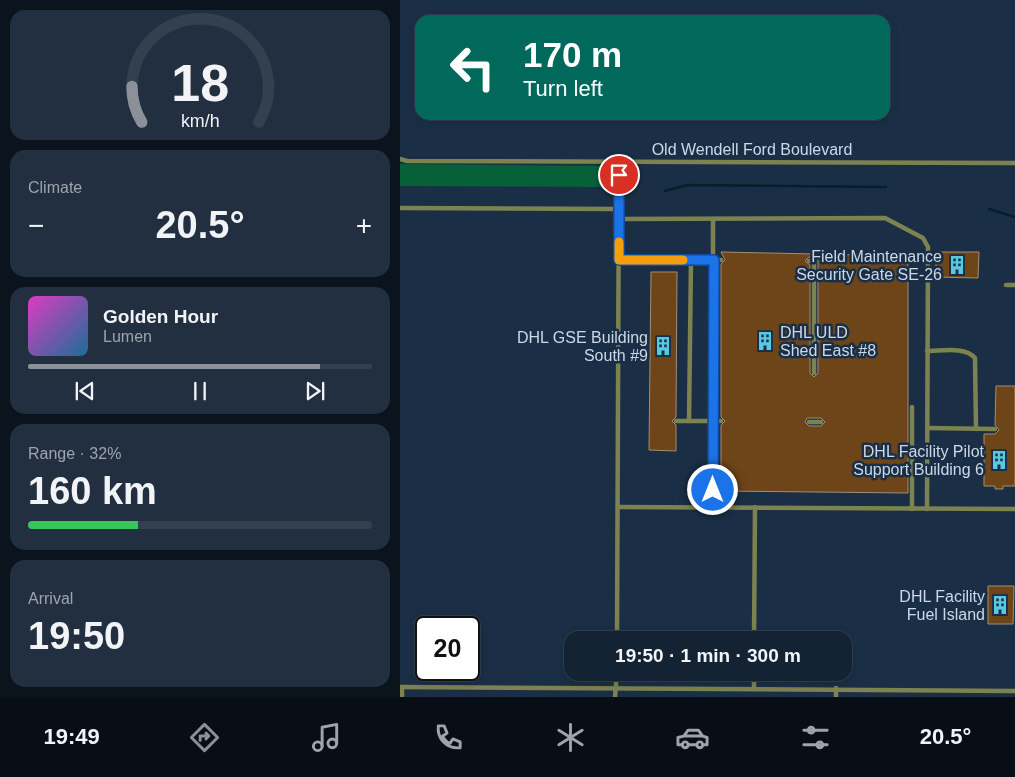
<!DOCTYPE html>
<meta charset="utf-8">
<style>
:root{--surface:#142334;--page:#212f40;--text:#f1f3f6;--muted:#9da4ac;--line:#33404f;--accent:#8c9099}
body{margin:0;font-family:Arial,sans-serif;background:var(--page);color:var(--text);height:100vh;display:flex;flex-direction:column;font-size:19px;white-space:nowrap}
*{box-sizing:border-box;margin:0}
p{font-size:16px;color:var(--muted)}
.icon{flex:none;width:28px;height:28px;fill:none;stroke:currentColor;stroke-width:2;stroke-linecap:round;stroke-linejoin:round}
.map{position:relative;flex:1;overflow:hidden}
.sheet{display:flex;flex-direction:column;gap:10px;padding:10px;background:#0b131d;width:400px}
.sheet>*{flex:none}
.guide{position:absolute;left:15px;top:15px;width:475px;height:105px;border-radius:15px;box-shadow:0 2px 8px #0003,0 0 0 1px var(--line);background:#00695c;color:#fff;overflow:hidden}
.speed{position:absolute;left:15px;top:616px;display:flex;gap:10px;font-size:25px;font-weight:700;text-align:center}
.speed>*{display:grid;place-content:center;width:65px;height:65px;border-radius:50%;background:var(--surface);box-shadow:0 2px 8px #0003,0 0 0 1px var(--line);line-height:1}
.speed .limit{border:2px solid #111;border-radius:8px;background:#fff;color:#111}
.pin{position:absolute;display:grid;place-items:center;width:42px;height:42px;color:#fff;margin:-21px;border:2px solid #fff;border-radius:50%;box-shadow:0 1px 5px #0007}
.me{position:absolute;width:55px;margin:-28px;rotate:0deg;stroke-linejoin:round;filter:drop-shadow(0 0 4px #0008)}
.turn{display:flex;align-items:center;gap:18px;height:105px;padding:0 25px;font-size:22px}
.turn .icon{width:65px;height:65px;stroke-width:2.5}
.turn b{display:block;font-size:35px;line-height:42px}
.big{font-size:38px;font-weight:700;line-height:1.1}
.sheet .card{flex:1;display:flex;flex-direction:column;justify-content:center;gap:8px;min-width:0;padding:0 18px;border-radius:15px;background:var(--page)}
.sheet .dial{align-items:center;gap:0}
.dial svg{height:130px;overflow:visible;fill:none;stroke:var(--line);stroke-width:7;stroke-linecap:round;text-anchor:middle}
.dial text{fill:var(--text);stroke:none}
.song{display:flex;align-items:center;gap:15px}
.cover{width:60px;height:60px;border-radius:8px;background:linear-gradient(135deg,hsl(310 70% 55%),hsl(200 70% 35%))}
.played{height:5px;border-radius:2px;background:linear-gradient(90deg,var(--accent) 85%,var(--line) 85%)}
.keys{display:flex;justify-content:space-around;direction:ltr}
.heat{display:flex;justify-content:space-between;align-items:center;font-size:28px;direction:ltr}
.charge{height:8px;border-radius:4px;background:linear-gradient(90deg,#34c759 32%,var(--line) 0)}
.trip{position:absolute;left:164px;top:631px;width:288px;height:50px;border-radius:15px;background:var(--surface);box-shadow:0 2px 8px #0003,0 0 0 1px var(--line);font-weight:700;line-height:50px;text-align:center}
.menu{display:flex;height:80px;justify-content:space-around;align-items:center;background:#080e15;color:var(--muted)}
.menu .icon{width:35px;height:35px}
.menu .active{color:var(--accent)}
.menu b{font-size:22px;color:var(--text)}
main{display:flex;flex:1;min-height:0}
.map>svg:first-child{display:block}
.green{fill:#066139}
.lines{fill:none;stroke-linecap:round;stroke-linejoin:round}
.stream{stroke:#002228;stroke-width:2.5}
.building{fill:#6e4519;stroke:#a78c73;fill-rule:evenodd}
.service{stroke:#7c8350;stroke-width:4.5}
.route-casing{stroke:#114b97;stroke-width:12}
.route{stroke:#1a73e8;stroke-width:9}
.slow{stroke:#f59e0b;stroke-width:9}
.labels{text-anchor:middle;stroke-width:5;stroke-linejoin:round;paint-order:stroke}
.street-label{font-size:16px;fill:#cbd8e7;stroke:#1a2f46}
.poi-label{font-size:16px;fill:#cbd8e7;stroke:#1a2f46;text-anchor:end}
</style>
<main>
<section class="sheet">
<div class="card dial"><svg viewBox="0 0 100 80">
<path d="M14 69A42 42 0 1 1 86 69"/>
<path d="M14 69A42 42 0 0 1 8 47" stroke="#8c9099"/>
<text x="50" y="56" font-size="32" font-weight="700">18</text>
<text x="50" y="72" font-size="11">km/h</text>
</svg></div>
<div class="card"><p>Climate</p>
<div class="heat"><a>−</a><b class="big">20.5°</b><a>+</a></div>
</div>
<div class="card">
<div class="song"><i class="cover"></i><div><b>Golden Hour</b><p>Lumen</p></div></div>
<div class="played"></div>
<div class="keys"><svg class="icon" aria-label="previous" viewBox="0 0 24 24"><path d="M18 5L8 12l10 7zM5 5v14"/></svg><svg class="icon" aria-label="pause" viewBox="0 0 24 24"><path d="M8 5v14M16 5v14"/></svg><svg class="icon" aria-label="next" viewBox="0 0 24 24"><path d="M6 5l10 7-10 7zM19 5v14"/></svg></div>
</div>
<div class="card"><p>Range · 32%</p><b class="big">160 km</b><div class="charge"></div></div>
<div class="card"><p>Arrival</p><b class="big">19:50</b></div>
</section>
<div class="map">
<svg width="615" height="697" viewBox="0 0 615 697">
<rect width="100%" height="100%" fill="#1a2f46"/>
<polygon class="green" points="0,164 204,166 211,175 213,187 0,186"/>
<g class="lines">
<g class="stream">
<polyline points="265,191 287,185 486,187"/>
<polyline points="589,209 615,217"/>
</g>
</g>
<g class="building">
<path d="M 321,252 L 508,256 L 508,493 L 321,491 L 321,425 L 325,421 L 321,417 L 321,264 L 325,260 ZM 409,257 L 416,257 L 418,261 L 418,373 L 414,377 L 410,373 L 410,265 L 405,261 ZM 407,418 L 421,418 L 425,422 L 421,426 L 409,426 L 405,422 Z"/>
<polygon points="536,252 579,252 578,278 536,277"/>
<polygon points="251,272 277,272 276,417 272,421 276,425 276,451 249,450"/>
<polygon points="596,386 615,386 615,486 603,486 603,489 595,489 595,486 584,486 584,434 595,434 599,430 595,425"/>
<polygon points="588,586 614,586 613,624 588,624"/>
</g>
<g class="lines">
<g class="service">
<polyline points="0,159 7,161 615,163"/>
<polyline points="0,208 219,209"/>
<polyline points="219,219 485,218 523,238 528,247 527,509"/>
<polyline points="313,219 313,507"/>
<polyline points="219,260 321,260"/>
<polyline points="409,261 414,261 414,373"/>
<polyline points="606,285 615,285"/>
<path d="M 527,351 C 542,351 565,346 575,358 L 576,429"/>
<polyline points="512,407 512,509"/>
<polyline points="276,421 321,421"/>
<polyline points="289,421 291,260"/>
<polyline points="409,422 421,422"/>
<polyline points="527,428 595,429"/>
<polyline points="218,507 615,509"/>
<polyline points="217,640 219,161"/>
<polyline points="354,640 355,507"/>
<polyline points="0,687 615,691"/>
<polyline points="354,688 354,672"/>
<polyline points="2,697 2,687"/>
<polyline points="215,697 217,672"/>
<polyline points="436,697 436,688"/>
</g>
</g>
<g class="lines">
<g class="route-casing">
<polyline id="route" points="219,175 219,260 314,260 313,490"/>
</g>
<use href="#route" class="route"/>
<polyline class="slow" points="219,242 219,260 283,260"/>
</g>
<defs>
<g id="building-bare" transform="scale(1.5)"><path d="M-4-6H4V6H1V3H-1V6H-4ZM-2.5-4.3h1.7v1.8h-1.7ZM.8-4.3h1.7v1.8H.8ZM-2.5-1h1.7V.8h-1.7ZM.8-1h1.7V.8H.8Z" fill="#58c9e3" stroke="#1a2f46" stroke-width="2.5" paint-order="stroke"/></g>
</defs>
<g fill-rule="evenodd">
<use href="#building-bare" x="557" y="265"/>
<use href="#building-bare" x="365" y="341"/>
<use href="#building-bare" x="263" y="346"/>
<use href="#building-bare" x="599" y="460"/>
<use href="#building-bare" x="600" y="605"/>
</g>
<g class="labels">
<g class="street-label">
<text x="352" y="155">Old Wendell Ford Boulevard</text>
</g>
<g class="poi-label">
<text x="542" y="262">Field Maintenance<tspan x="542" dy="18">Security Gate SE-26</tspan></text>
<text x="380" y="338" text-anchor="start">DHL ULD<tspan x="380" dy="18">Shed East #8</tspan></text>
<text x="248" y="343">DHL GSE Building<tspan x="248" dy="18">South #9</tspan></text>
<text x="584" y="457">DHL Facility Pilot<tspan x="584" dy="18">Support Building 6</tspan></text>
<text x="585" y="602">DHL Facility<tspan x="585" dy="18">Fuel Island</tspan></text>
</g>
</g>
</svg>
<div class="speed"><div class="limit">20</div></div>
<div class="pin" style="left:219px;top:175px;background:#d93025"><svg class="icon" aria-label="arrive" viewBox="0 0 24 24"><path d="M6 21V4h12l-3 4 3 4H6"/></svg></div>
<svg class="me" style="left:313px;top:490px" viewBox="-20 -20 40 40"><circle r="17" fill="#1a73e8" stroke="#fff" stroke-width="3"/><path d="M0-11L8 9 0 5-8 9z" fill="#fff"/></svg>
<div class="trip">19:50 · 1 min · 300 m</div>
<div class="guide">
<div class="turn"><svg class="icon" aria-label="left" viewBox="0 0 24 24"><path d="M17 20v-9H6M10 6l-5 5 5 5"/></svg><div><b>170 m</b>Turn left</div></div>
</div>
</div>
</main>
<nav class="menu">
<b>19:49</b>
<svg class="icon active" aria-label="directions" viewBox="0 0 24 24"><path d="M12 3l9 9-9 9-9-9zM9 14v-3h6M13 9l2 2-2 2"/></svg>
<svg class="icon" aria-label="music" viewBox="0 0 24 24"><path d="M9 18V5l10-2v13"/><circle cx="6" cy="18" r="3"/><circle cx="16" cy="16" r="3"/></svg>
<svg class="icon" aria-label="phone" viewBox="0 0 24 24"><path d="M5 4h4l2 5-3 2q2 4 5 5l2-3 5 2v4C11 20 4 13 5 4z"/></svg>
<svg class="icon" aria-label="climate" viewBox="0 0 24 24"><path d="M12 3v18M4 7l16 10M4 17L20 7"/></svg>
<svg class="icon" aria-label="car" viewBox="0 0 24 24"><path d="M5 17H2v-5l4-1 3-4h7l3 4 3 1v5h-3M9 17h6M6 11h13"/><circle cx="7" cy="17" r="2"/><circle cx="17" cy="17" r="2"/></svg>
<svg class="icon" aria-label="filters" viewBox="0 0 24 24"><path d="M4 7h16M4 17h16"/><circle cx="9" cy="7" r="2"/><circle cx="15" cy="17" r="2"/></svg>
<b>20.5°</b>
</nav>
